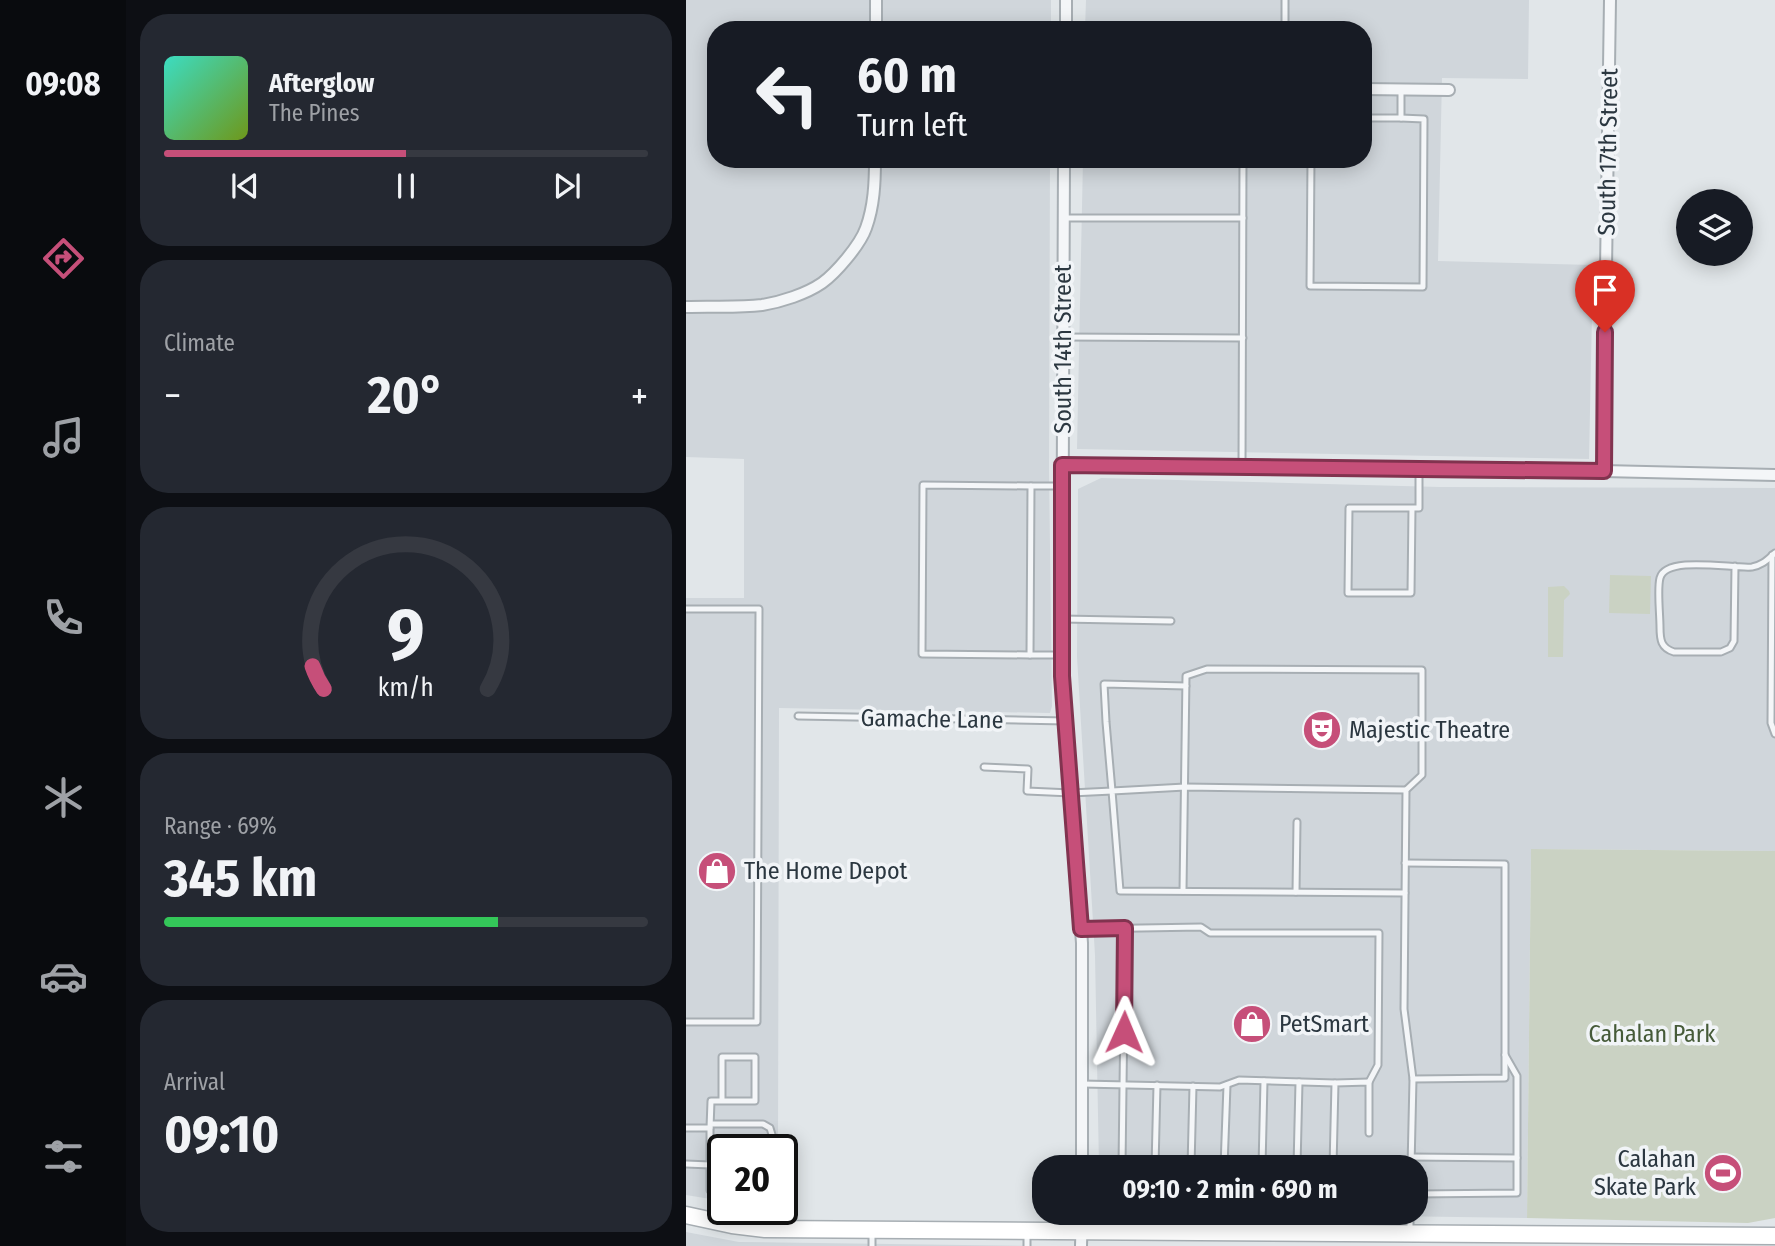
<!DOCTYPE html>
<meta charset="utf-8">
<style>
:root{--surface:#171b24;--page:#242831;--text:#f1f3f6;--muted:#9ea1a6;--line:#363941;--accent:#c64f79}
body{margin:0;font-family:"Fira Sans Condensed",sans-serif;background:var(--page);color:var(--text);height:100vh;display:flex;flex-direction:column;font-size:26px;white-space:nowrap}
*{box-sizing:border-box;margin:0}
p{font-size:23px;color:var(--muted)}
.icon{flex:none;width:38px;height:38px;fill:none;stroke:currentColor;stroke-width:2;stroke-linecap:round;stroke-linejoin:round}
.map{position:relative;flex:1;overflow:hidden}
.details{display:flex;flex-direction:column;gap:14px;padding:14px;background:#0d0f14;width:560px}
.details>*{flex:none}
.hud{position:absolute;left:21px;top:21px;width:665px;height:147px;border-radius:28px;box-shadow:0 4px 18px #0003;background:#171b24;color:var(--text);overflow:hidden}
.fabs{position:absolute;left:990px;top:189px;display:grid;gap:14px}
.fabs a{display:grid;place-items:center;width:77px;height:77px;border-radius:50%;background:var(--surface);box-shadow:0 4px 18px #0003;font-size:35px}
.speed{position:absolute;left:21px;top:1134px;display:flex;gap:14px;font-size:35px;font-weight:700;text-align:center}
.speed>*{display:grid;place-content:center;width:91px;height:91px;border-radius:50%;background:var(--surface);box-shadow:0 4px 18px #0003;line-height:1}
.speed .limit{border:4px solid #111;border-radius:10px;background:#fff;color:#111}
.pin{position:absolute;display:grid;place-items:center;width:60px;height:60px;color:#fff;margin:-72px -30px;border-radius:50% 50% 50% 0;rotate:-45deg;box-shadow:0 0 7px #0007}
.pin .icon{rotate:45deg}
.me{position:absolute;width:77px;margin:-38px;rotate:1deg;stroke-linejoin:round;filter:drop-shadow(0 0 5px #0008)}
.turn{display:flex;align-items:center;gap:24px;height:147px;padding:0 35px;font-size:32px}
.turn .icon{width:91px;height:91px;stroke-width:2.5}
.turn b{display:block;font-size:49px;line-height:60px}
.big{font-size:52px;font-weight:700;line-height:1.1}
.details .card{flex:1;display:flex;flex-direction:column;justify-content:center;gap:10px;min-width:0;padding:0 24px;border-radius:28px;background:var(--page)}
.details .dial{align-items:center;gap:0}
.dial svg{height:182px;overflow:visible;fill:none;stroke:var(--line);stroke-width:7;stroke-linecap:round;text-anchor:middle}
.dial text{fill:var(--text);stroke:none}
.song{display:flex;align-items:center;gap:21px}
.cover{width:84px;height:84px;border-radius:10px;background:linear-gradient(135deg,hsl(170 70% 55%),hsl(80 70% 35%))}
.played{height:7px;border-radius:4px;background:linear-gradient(90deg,var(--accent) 50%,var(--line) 50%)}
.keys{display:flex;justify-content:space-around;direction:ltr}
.heat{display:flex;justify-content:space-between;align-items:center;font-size:38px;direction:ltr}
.charge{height:10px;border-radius:5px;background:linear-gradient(90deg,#34c759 69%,var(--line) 0)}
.trip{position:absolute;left:346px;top:1155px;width:396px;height:70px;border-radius:28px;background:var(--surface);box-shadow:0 4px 18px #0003;font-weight:700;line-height:70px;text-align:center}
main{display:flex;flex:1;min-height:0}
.dock{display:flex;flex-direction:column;width:126px;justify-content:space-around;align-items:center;background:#090b0e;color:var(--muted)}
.dock .icon{width:49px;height:49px}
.dock .current{color:var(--accent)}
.dock b{font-size:32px;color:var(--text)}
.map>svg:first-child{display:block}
.built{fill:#d0d6db}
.green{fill:#cad2c3}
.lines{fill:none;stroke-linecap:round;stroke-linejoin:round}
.lane-casing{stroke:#a7aeb3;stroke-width:9}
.street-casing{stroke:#a7aeb3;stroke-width:14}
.secondary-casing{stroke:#a7aeb3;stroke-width:19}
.lane{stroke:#f4f6f8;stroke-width:5}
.street{stroke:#f4f6f8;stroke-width:10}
.secondary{stroke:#fff;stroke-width:16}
.route-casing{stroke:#81334f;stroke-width:18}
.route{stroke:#c64f79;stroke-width:12}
.labels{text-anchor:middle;stroke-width:7;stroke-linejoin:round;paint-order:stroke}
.street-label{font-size:24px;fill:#2b3740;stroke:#f1f4f7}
.poi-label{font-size:24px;fill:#2b3740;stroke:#f1f4f7;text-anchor:start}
.park-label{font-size:24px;fill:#465b39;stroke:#f1f4f7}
</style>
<main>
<nav class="dock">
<b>09:08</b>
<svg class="icon current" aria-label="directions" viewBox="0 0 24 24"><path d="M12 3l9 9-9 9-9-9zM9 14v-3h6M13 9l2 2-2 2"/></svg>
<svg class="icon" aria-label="music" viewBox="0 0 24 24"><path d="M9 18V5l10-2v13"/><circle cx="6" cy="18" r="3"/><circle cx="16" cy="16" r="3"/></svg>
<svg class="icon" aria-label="phone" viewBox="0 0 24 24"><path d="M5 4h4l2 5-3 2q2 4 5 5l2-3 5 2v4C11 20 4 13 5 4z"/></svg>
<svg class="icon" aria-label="climate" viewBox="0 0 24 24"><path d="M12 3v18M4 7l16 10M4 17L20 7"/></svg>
<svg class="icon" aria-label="car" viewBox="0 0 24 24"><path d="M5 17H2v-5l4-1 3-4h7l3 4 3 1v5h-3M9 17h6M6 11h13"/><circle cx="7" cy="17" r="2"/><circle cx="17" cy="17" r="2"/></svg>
<svg class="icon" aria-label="filters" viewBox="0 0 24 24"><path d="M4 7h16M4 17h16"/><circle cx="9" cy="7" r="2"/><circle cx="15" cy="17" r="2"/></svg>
</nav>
<section class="details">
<div class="card">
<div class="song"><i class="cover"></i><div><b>Afterglow</b><p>The Pines</p></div></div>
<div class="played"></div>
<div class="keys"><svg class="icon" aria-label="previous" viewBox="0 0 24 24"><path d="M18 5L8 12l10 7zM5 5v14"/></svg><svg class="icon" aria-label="pause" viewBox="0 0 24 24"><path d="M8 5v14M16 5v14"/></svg><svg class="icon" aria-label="next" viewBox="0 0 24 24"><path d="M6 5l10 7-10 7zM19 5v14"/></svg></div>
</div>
<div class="card"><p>Climate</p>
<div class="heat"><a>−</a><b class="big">20°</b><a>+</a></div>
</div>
<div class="card dial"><svg viewBox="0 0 100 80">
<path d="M14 69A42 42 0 1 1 86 69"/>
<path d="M14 69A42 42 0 0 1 9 59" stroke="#c64f79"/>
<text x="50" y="56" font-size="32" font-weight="700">9</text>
<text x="50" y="72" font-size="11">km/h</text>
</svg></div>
<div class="card"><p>Range · 69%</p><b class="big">345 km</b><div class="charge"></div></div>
<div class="card"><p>Arrival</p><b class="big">09:10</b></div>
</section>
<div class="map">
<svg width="1089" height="1246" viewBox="0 0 1089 1246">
<rect width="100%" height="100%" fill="#e1e6e9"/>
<g class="built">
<polygon points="0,0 365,0 365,30 30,30 30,159 364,159 363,468 366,706 364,713 93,708 92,1150 37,1150 37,1201 0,1195 0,598 58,598 58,459 0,457"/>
<polygon points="400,0 843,0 842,79 756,78 752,261 907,265 903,459 391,449 397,159 677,159 677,30 399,30"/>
<polygon points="415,478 754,487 1089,488 1089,851 845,849 841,1218 506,1213 730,1213 730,1167 413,1167 409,955 391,657 392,489"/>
<polygon points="0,1232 53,1242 351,1246 0,1246"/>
</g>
<g class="green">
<polygon points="924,575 965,576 964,614 923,613"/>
<polygon points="878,586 883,591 884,594 878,600 877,657 862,657 862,587"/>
<polygon points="845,849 1089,851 1089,1218 1062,1223 841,1218"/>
</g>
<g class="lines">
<g class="lane-casing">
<g id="lane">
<polyline points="599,30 599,0"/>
<polyline points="677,118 715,118 715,90"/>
<polyline points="625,159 624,286 737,287 738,119 715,118"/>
<polyline points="378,218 557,218"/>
<polyline points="377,337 557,338"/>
<polyline points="556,467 557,159"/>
<polyline points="376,486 345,486 344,655 376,655"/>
<polyline points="726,508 725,593 662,593 663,508 733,508 733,469"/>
<polyline points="1086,555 1085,723 1089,734"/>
<path d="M 1049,566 L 1048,641 L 1044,648 L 1035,652 L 988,652 C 975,648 974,640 974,627 C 974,614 971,589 974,578 C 980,555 1047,569 1066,567 C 1077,565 1082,559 1089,553"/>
<polyline points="0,609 73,609 71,1022 0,1022"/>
<polyline points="376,619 485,621"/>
<polyline points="344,655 236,654 237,485 345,486"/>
<polyline points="112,716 380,721"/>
<polyline points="298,767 342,769 341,791 385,793 426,791 420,722 418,684 500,686"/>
<polyline points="719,863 819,864 819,1078 727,1079"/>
<polyline points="497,891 500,676 521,669 736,670 736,775 720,790 718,1009 727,1079 725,1167"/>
<polyline points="610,892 611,822"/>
<polyline points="719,893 434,891 426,791 499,787 720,790"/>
<polyline points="395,929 515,927 524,933 693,933 692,1065 683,1082"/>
<polyline points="396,1084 534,1087 553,1080 649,1083"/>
<polyline points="25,1124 77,1124 84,1128 87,1138 87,1150"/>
<polyline points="0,1128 24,1128 25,1101 69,1101 69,1057 36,1057 36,1101"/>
<polyline points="24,1128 24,1190 37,1191"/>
<polyline points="725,1157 831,1158"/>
<polyline points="0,1164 24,1165"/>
<polyline points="436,1167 439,928"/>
<polyline points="469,1167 471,1085"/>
<polyline points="505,1167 507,1086"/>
<polyline points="538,1167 541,1085"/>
<polyline points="576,1167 578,1081"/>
<polyline points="611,1167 613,1082"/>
<polyline points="647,1167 649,1083 683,1082 683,1133"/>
<polyline points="730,1194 831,1193 831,1076 819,1055"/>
<polyline points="86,1226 86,1209"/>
<polyline points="645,1230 646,1213"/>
<polyline points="504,1231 504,1213"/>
<polyline points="724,1231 724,1213"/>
<polyline points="186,1246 186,1232"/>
<polyline points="341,1246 341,1234"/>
</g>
</g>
<g class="street-casing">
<g id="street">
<polyline points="190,30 190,0"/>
<polyline points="380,30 380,0"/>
<polyline points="677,89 763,90"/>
<polyline points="378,159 376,676 396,943 396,1167"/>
<path d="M 0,307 C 25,306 51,308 76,305 C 95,302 120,294 136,283 C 150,273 174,245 180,228 C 188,206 189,183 189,159"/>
<polyline points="376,465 917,471 1089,475"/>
<polyline points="917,471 924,0"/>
<polyline points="395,1246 396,1213"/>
</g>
</g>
<g class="secondary-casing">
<polyline id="secondary" points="0,1215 46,1225 79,1229 1089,1236"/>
</g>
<use href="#lane" class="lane"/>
<use href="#street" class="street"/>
<use href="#secondary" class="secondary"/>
</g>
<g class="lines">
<g class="route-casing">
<polyline id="route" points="438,1032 439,928 395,929 376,676 376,465 918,471 919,332"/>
</g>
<use href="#route" class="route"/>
</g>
<defs>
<g id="theatre-disc" transform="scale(2.0125)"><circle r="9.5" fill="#c64f79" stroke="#f1f4f7"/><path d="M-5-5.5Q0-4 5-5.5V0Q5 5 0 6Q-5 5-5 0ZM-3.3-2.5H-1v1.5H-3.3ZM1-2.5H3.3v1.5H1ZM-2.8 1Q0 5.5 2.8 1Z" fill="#fff"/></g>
<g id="shop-disc" transform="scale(2.0125)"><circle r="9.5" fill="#c64f79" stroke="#f1f4f7"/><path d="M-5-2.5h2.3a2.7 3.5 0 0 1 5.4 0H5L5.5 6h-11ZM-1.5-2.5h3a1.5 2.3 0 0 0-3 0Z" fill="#fff"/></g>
<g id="stadium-disc" transform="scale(2.0125)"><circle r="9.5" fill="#c64f79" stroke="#f1f4f7"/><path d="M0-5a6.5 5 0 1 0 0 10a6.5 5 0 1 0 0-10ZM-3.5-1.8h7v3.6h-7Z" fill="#fff"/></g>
</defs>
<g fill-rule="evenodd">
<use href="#theatre-disc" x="636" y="730"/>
<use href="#shop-disc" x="31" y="871"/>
<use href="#shop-disc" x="566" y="1024"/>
<use href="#stadium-disc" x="1037" y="1173"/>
</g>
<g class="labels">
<g class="street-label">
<text transform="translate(922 152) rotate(-89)" y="8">South 17th Street</text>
<text transform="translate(377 349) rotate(-90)" y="8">South 14th Street</text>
<text transform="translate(246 719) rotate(1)" y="8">Gamache Lane</text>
</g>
<g class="poi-label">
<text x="663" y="738">Majestic Theatre</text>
<text x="58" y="879">The Home Depot</text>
<text x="593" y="1032">PetSmart</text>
<text x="1010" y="1167" text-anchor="end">Calahan<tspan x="1010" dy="28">Skate Park</tspan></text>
</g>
<g class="park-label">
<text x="966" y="1042">Cahalan Park</text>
</g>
</g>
</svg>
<div class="fabs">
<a><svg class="icon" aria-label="layers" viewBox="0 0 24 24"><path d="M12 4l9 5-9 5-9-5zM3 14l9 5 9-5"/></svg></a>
</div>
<div class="speed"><div class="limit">20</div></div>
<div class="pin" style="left:919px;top:332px;background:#d93025"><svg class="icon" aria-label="arrive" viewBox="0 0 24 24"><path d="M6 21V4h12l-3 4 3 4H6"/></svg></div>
<svg class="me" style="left:438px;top:1032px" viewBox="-20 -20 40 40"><path d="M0-17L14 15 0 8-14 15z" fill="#c64f79" stroke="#fff" stroke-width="4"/></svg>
<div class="trip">09:10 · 2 min · 690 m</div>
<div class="hud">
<div class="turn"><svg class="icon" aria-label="left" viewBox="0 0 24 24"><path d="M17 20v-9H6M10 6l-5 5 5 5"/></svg><div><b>60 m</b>Turn left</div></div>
</div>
</div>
</main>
